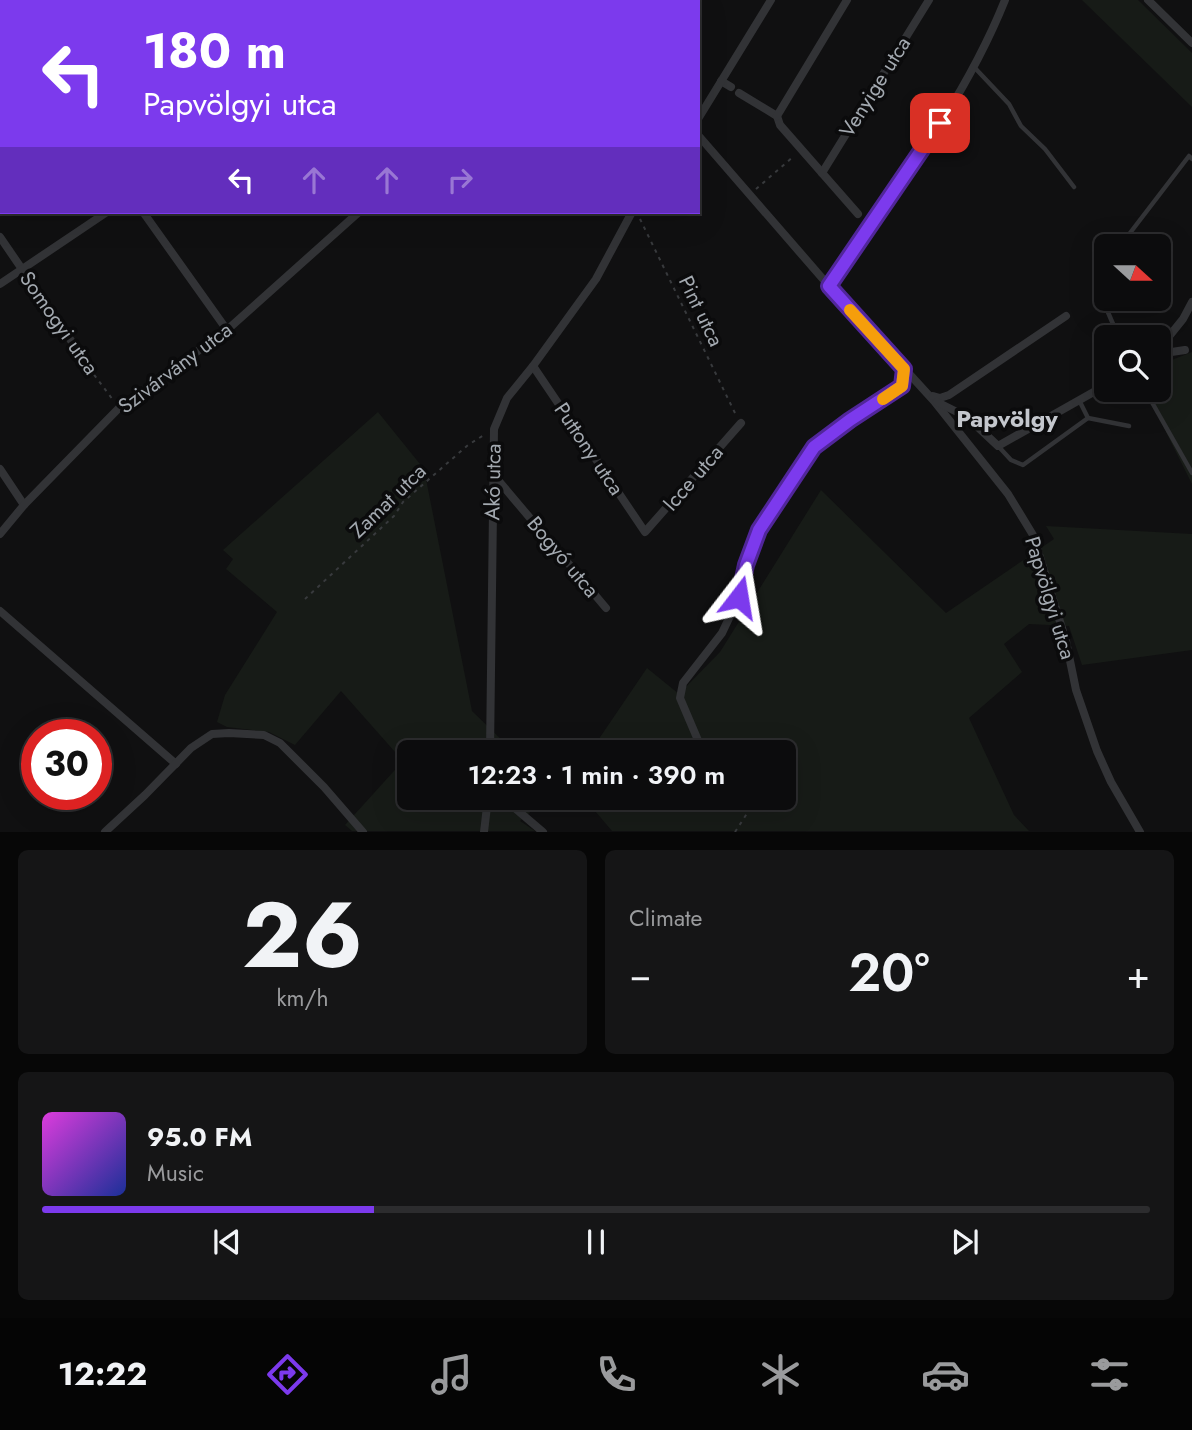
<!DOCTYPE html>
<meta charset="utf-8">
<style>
:root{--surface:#0c0c0d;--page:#151516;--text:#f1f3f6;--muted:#9a9b9d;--line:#2c2c2e;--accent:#7c3aed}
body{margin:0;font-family:Jost,sans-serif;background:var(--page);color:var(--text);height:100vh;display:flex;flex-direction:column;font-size:26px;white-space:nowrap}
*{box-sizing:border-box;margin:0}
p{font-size:23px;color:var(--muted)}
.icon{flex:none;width:38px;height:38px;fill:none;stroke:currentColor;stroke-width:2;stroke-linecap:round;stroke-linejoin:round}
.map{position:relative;height:832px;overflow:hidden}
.sheet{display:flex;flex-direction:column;gap:18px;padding:18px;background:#070707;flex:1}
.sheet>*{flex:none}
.banner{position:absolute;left:0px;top:0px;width:700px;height:214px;box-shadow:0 7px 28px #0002,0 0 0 2px var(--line);background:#7c3aed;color:#fff;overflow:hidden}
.needle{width:46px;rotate:111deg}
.buttons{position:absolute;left:1094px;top:234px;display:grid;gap:14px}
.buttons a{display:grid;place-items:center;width:77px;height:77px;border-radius:10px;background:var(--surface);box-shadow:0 7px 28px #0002,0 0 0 2px var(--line);font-size:35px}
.speed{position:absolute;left:21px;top:719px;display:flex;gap:14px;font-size:35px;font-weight:700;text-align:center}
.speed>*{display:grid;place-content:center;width:91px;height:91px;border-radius:50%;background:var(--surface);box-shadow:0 7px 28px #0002,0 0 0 2px var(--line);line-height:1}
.speed .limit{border:10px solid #d22;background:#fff;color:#111}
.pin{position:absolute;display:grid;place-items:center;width:60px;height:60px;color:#fff;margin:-30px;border-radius:14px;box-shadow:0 4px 10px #0006}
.me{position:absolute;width:77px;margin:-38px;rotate:14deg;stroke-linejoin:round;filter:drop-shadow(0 0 5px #0008)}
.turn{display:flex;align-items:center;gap:24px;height:147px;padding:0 28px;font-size:32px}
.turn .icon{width:91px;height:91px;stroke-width:2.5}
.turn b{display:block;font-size:49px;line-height:60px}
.lanes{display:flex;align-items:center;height:66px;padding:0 28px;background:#0003;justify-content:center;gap:35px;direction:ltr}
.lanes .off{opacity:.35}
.big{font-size:52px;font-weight:600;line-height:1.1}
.sheet .tile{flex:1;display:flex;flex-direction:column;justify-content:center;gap:10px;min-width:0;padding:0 24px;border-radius:10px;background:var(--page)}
.sheet .dial{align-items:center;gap:0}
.dial b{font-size:91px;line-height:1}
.song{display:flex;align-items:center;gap:21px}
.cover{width:84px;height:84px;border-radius:10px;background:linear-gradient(135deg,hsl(300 70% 55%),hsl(230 70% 35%))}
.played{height:7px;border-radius:4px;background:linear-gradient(90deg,var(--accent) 30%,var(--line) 30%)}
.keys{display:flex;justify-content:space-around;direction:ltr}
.heat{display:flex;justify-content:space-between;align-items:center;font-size:38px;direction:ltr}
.sheet .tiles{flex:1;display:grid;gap:18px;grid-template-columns:1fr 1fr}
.tile:last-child{grid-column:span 2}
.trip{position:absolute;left:397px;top:740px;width:399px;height:70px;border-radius:10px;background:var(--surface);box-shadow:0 7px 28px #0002,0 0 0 2px var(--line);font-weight:600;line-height:70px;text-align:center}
.tabs{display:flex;height:112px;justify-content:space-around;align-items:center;background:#050505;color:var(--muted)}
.tabs .icon{width:49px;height:49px}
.tabs .active{color:var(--accent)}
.tabs b{font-size:32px;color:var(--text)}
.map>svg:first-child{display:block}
.green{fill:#171b17}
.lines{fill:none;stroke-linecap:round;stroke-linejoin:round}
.stream{stroke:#283033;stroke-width:3.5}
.path{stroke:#383a3d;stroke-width:2;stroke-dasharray:3.5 5;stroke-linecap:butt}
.service{stroke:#323336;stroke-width:4.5}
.minor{stroke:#323336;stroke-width:8}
.route-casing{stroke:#51269a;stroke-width:18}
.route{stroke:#7c3aed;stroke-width:12}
.slow{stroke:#f59e0b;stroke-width:12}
.labels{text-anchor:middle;stroke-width:7;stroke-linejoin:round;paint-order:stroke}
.street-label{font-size:21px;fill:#a3a9b0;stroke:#0b0b0c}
.quarter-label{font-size:24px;font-weight:bold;fill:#c4c7cd;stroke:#0b0b0c}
</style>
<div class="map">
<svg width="1192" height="832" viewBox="0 0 1192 832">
<rect width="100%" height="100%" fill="#101011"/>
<g class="green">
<polygon points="201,0 404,0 401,2"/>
<polygon points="1082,0 1138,0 1192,53 1192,107"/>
<polygon points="1192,352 1192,484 1145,390 1158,390 1159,365"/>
<polygon points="378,412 424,469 472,711 514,752 410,752 410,798 546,798 520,821 535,831 352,831 345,825 403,761 341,691 295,745 269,732 227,727 217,722 225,695 277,612 226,569 233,559 223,550"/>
<polygon points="821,490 946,613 1054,539 1046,526 1192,534 1192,650 1082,665 1069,626 1029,624 1004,644 1022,672 969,718 1014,815 1029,831 612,831 584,798 784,798 784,752 590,752 647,668 679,694 720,652"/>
</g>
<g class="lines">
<polyline class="stream" points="578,0 579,2"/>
<g class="path">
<polyline points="756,189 794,156"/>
<polyline points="640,219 736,415"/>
<polyline points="89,368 113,400"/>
<polyline points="305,599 394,516 403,502 468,445 484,435"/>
<polyline points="735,832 757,798"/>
</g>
<g class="service">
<polyline points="974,67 1009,104 1021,126 1045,149 1074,187"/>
<polyline points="1130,233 1189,156 1192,159"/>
<polyline points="1107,310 1119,338"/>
<polyline points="1145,390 1192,473"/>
<polyline points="1079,400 1088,418"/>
<polyline points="999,447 1011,460 1023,465 1088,418 1129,426"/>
</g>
<g class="minor">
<polyline points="195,0 196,2"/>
<polyline points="557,0 559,2"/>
<polyline points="1148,0 1192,43"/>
<polyline points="422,2 424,0"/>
<polyline points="597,2 598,0"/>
<polyline points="0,4 2,7"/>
<polyline points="721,81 731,87"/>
<polyline points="739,93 777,116 780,125 858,214"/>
<polyline points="777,116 847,0"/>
<polyline points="698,119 771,0"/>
<polyline points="698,135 829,286 934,401 1008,494 1033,535 1066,641 1076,690 1097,751 1111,782 1140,832"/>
<polyline points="822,173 929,0"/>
<polyline points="143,212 227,330"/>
<polyline points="0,237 85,361"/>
<polyline points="0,284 107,212"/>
<path d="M 829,286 C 892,194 963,105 1005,0"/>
<polyline points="1158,350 1183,319 1192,302"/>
<polyline points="1158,354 1185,350"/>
<polyline points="533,366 645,532 741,423"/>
<polyline points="933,396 940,398 949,395 1066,316"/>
<polyline points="937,402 967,417 998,446 1106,385"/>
<polyline points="0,469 24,505"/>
<polyline points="492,473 606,608"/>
<polyline points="0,534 24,505 119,408 227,330 359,212"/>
<polyline points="0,611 176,764"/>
<polyline points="490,752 494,429 507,398 533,366 596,279 632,212"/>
<polyline points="703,752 680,698 683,683 722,633 739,597 746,565 759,530 814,447 850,420 902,386 904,369"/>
<polyline points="503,798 543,832"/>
<polyline points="105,832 145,795 191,748 212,734 229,733 264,735 280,743 324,787 363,832"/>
<polyline points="484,832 488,798"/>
</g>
</g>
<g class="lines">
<g class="route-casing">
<polyline id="route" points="739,597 746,565 759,530 814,447 850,420 902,386 904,369 829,286 940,123"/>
</g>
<use href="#route" class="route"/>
<polyline class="slow" points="850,310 904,369 902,386 883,399"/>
</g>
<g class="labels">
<g class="street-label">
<text transform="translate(875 87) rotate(-58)" y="7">Venyige utca</text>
<text transform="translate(701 311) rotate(64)" y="7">Pint utca</text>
<text transform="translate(59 323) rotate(55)" y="7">Somogyi utca</text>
<text transform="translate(175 368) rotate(-37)" y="7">Szivárvány utca</text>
<text transform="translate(589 449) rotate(56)" y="7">Puttony utca</text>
<text transform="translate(693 478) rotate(-49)" y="7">Icce utca</text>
<text transform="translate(493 482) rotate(-89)" y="7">Akó utca</text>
<text transform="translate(388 501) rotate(-44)" y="7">Zamat utca</text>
<text transform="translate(563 557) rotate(50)" y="7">Bogyó utca</text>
<text transform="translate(1050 598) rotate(73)" y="7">Papvölgyi utca</text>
</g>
<g class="quarter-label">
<text x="1007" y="427">Papvölgy</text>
</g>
</g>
</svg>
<div class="buttons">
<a><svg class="needle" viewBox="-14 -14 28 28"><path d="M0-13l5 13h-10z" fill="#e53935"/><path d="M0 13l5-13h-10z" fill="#9a9b9d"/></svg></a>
<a><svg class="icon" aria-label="search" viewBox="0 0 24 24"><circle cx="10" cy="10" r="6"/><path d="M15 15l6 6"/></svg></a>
</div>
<div class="speed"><div class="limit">30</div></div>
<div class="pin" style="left:940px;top:123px;background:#d93025"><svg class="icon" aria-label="arrive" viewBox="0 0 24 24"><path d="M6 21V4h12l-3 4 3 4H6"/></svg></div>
<svg class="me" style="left:739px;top:597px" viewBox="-20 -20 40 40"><path d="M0-17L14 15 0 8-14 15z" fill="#7c3aed" stroke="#fff" stroke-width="4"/></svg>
<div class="trip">12:23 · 1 min · 390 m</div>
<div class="banner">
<div class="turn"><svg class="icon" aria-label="left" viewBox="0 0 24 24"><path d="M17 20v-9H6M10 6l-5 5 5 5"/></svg><div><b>180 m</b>Papvölgyi utca</div></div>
<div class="lanes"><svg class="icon" aria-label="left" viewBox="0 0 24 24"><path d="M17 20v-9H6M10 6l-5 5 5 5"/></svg><svg class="icon off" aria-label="ahead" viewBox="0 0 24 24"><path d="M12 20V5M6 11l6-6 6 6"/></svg><svg class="icon off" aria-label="ahead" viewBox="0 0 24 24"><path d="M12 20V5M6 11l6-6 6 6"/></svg><svg class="icon off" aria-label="right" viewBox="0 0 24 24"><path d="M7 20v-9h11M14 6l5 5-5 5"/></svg></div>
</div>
</div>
<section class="sheet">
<div class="tiles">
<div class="tile dial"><b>26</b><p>km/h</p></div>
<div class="tile"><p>Climate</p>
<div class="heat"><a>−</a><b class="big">20°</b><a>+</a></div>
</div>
<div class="tile">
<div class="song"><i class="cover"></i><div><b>95.0 FM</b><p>Music</p></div></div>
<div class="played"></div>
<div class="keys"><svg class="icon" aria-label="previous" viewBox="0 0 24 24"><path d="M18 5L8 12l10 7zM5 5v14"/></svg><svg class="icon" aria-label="pause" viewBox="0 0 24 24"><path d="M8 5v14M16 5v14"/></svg><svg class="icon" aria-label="next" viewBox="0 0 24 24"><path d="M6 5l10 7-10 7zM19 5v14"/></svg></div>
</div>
</div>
</section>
<nav class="tabs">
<b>12:22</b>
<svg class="icon active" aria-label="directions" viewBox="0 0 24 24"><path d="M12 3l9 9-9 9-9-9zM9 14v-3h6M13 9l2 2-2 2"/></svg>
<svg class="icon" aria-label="music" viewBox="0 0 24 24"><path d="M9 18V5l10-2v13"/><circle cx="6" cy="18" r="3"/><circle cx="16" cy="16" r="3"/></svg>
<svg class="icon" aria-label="phone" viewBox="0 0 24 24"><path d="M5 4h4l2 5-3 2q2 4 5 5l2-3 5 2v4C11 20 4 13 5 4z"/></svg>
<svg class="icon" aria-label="climate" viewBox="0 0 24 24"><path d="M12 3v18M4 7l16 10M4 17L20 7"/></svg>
<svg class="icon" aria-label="car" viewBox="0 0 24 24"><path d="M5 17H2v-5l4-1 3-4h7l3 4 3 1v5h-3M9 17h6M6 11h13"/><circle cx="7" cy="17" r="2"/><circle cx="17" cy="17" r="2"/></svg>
<svg class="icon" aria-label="filters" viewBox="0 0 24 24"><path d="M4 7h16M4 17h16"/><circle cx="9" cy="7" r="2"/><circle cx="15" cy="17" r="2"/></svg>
</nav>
